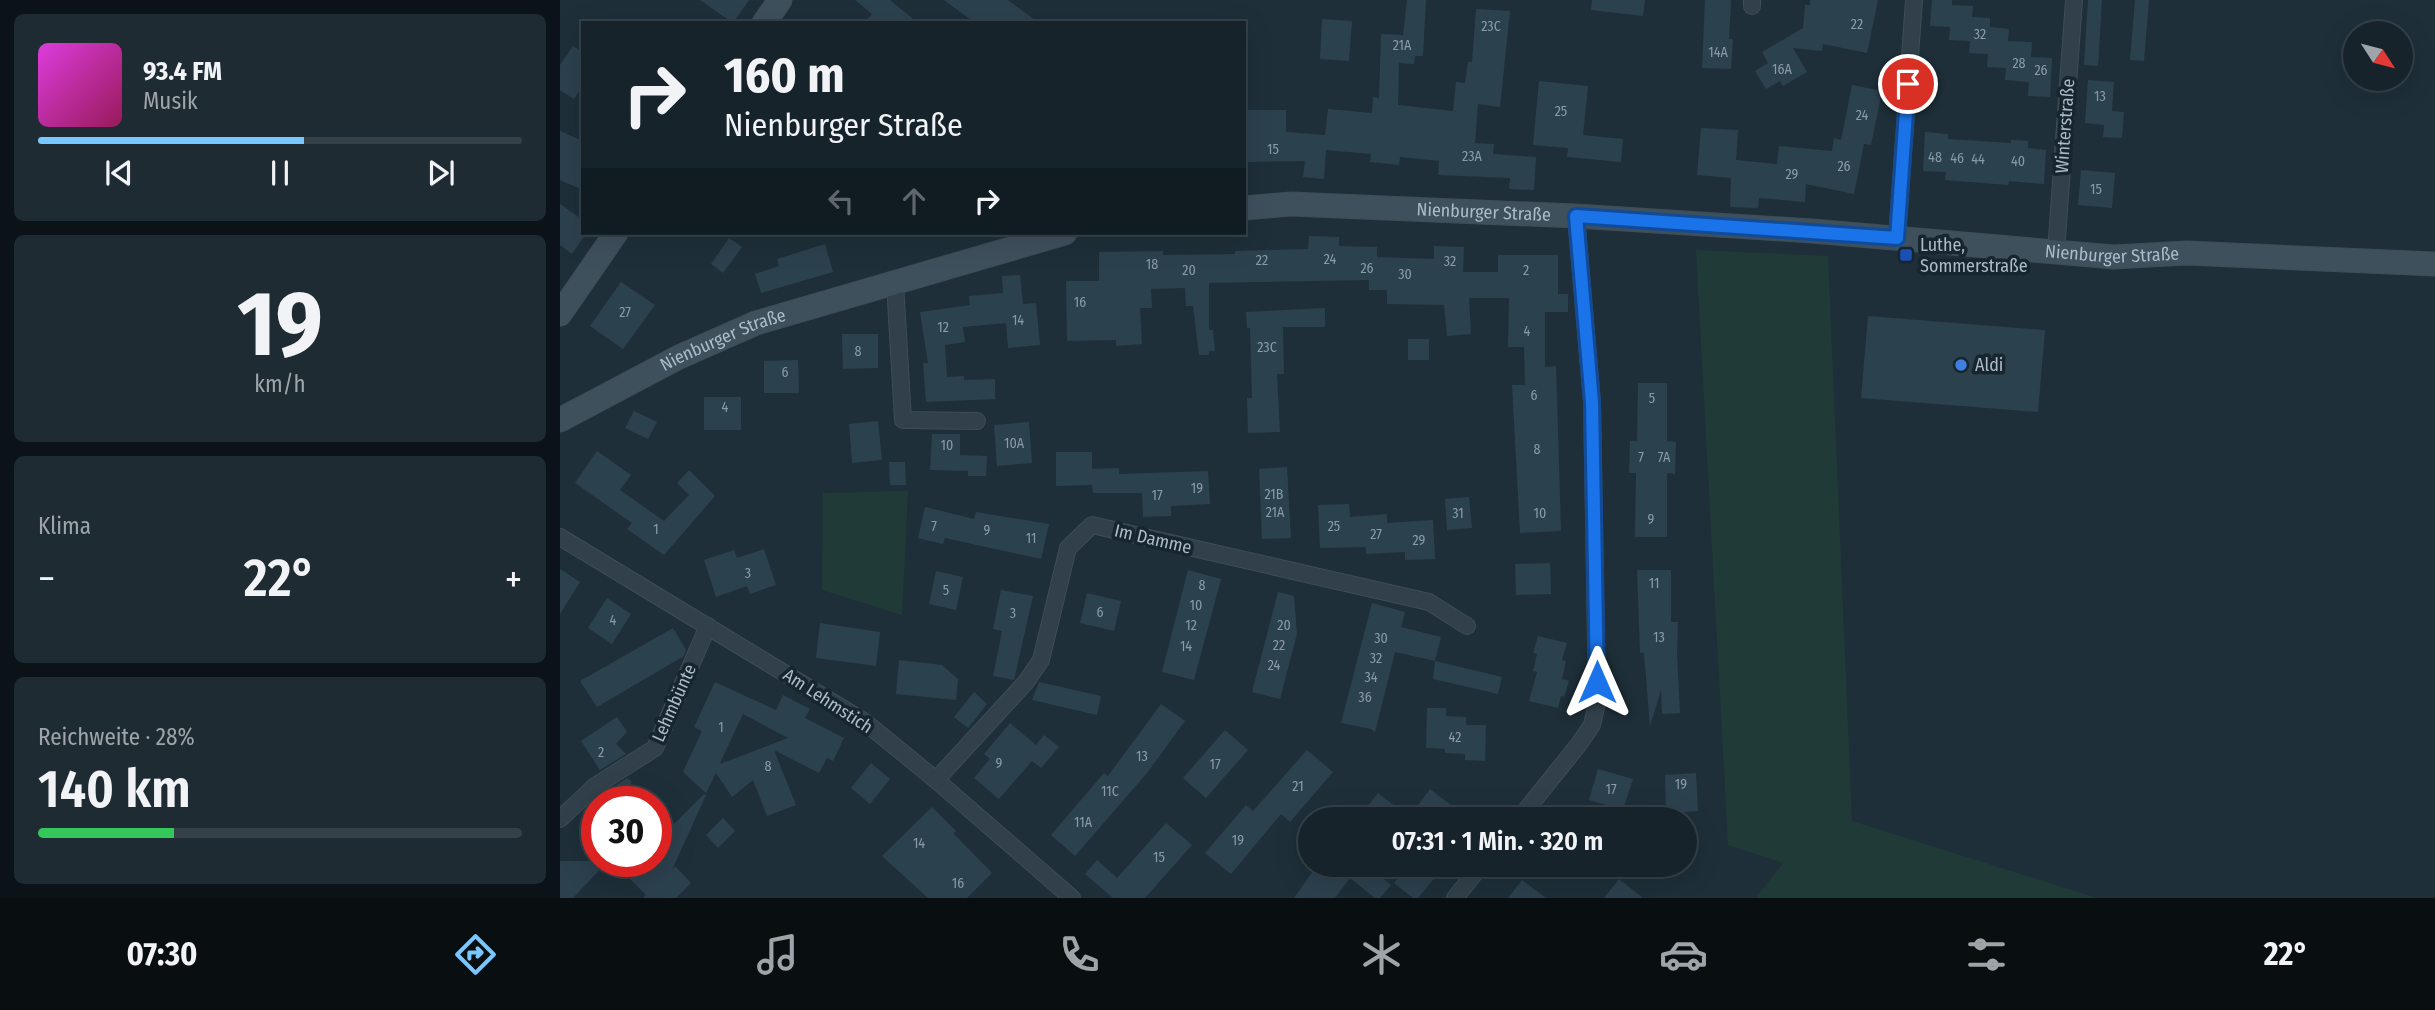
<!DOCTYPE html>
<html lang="de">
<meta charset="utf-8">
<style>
:root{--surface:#16232b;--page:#1f2b33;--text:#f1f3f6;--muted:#9ea4a9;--line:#354047;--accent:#78c8ff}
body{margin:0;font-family:"Fira Sans Condensed",sans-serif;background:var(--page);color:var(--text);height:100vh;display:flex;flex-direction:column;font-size:26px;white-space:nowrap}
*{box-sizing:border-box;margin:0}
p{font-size:23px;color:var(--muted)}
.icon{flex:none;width:38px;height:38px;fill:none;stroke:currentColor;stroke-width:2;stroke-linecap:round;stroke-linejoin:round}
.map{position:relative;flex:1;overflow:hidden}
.drawer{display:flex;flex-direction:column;gap:14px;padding:14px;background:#0c1318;width:560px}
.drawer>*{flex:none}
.hud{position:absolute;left:21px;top:21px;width:665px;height:214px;border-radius:0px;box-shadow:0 7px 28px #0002,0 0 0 2px var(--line);background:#16232b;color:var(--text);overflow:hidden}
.needle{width:46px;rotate:126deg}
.buttons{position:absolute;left:1783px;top:21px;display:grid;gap:14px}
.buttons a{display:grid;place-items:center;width:70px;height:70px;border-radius:50%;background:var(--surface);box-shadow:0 7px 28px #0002,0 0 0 2px var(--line);font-size:35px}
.speed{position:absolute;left:21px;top:786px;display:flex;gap:14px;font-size:35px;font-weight:700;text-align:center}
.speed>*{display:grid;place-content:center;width:91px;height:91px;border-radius:50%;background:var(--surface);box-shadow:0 7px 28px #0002,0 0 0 2px var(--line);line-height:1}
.speed .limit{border:10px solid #d22;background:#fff;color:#111}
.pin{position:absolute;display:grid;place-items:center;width:60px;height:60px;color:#fff;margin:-30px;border:4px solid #fff;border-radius:50%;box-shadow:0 2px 7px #0007}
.me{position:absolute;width:77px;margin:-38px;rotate:0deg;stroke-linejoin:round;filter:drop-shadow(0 0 5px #0008)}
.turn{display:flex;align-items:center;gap:24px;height:147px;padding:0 28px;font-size:32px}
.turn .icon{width:91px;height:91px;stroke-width:2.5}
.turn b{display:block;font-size:49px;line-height:60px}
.lanes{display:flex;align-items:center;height:66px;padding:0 28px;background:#0003;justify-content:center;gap:35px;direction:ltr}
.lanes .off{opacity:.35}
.big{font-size:52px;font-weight:600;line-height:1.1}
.drawer .card{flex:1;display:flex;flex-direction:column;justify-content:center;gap:10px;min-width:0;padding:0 24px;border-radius:10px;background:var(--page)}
.drawer .dial{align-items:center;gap:0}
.dial b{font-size:91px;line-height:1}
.song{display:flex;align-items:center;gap:21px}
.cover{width:84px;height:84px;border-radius:10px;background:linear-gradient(135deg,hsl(300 70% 55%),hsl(330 70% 35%))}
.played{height:7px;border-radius:4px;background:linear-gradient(90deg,var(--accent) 55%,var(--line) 55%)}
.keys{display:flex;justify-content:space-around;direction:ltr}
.heat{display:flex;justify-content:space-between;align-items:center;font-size:38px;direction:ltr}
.charge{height:10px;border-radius:5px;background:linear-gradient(90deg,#34c759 28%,var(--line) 0)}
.trip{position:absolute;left:738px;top:807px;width:399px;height:70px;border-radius:35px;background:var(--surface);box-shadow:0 7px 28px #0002,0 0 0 2px var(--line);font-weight:600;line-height:70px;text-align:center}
.menu{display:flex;height:112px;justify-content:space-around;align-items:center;background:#090e11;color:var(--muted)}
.menu .icon{width:49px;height:49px}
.menu .current{color:var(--accent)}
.menu b{font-size:32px;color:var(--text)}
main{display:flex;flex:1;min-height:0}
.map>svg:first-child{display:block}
.green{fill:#203a38}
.building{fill:#2c414e;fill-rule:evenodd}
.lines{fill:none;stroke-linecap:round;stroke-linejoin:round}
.street-casing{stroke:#3e4c56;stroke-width:18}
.secondary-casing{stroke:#3e4c56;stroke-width:25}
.street{stroke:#31404a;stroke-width:16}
.secondary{stroke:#3f505d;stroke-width:23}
.route-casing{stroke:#114b97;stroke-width:18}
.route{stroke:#1a73e8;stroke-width:12}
.transit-dot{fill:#1a4fb4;stroke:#17252e;stroke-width:2.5}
.shop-dot{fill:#3f7fe0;stroke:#17252e;stroke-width:2.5}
.labels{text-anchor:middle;stroke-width:7;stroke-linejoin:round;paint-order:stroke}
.number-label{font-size:14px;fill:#8a9ba8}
.street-label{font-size:18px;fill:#abbbc7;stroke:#17252e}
.poi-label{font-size:18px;fill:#abbbc7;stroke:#17252e;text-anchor:start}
</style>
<main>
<section class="drawer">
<div class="card">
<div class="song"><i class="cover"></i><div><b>93.4 FM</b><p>Musik</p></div></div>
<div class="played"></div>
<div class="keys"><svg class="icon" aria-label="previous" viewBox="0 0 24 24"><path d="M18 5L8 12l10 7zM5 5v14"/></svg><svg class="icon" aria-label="pause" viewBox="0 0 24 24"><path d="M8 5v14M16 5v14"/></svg><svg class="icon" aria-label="next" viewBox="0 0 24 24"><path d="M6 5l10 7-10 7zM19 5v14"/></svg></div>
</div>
<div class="card dial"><b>19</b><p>km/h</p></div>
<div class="card"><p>Klima</p>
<div class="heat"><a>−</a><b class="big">22°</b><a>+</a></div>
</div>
<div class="card"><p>Reichweite · 28%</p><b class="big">140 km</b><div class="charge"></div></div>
</section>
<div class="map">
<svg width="1875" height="898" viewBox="0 0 1875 898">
<rect width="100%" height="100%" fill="#1e2f39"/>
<g class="green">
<polygon points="1136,250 1268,256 1292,821 1537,898 1196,898 1223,863 1168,845"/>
<polygon points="348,491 342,615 262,590 263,493"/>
</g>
<g class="building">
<polygon points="140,0 189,0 173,23"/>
<polygon points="295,0 330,0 358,23 304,23 312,14"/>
<polygon points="384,0 448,0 479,23 415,23"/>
<polygon points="847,0 866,0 863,56 855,56 854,64 839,63 838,105 893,111 896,82 905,83 908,62 912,62 916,9 950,11 940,107 918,104 915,143 934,144 933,154 976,157 974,190 949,189 950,178 878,175 879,161 840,157 839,165 810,162 811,154 766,150 764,179 743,177 745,161 688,162 688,110 726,110 726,132 765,135 768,109 812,113 813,97 819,98 821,34 843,35"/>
<polygon points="1032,0 1085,0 1083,16 1031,10"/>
<polygon points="1145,0 1171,0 1169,39 1173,39 1171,69 1142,68"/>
<polygon points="1250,0 1318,0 1307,53 1263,44 1262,51 1233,48 1247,72 1223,86 1220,81 1206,89 1195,71 1208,63 1202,52 1243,28 1245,5 1250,5"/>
<polygon points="1372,0 1392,0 1392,5 1413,6 1412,17 1430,18 1430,27 1449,29 1448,41 1472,42 1471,57 1492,58 1490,97 1468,96 1469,82 1445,80 1446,68 1427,67 1428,54 1409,53 1410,41 1389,40 1390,27 1370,26"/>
<polygon points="1528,0 1542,0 1538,66 1524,65"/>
<polygon points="1575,0 1589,0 1584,61 1570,60"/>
<polygon points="762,19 792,21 789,61 760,59"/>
<polygon points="13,46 23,53 23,86 14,99 0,90 0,65"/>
<polygon points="1528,80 1554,82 1552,111 1564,112 1562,138 1543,137 1544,125 1525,123"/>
<polygon points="979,81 1028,86 1023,135 1063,139 1061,162 1007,157 1008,148 973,145"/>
<polygon points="1292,85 1322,91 1311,145 1304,144 1294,194 1246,184 1245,202 1199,198 1198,208 1170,207 1171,178 1137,175 1141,128 1178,130 1176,160 1217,164 1219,146 1272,151 1274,138 1281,140"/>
<polygon points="0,131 23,141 23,190 0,180"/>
<polygon points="1365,132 1388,134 1388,139 1451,143 1451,140 1468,141 1468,148 1486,150 1484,184 1449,181 1448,185 1385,180 1386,172 1363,171"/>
<polygon points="1521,170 1555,173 1552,208 1518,205"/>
<polygon points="0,204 23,220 23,238 12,254 0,245"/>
<polygon points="749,236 779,237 779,246 817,247 817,257 874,259 874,246 904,247 903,272 938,272 938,255 998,255 998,294 1008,294 1008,312 985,312 985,367 996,366 1001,531 960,533 952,385 965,385 964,347 948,347 949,298 909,298 911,334 887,336 884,305 827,304 827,290 809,290 809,280 649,283 649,330 653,330 655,351 649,351 649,355 639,355 633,306 626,306 625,288 591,289 592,308 580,308 582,344 556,346 556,340 507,341 506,281 539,281 539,252 603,251 603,255 675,254 675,251 748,249"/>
<polygon points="169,238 182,247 163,273 151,264"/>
<polygon points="265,244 273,272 201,293 195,274 219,266 217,259"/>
<polygon points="460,275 463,304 476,303 480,345 448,348 446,323 403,327 405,342 385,345 387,377 404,376 404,380 435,379 435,399 366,402 363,363 368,363 360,312 410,305 409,296 443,293 442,276"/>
<polygon points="61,282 95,305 63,349 30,326"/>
<polygon points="765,308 765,327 723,327 724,374 717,374 720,432 688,433 687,398 692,398 690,328 687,328 686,312"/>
<polygon points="1308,316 1485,330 1478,412 1301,398"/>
<polygon points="282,334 318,334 318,368 283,369"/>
<rect x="848" y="339" width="21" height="21"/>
<polygon points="238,360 239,393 204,393 204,361"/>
<polygon points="1078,383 1107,383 1107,441 1116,442 1115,474 1107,473 1107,537 1075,537 1076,473 1069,473 1070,441 1077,441"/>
<rect x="144" y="397" width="37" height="33"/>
<polygon points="74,411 97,422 88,439 65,428"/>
<polygon points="318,421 322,460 292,463 289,424"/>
<polygon points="469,422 472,463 437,466 434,425"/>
<polygon points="372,434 400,434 400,455 427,456 426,476 408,476 408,471 370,470"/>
<polygon points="37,451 71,475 60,490 104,521 129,495 117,483 129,470 155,496 104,555 67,529 72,523 15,483"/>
<polygon points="496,452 532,452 532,469 559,468 559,474 648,471 650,504 611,506 611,516 583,517 582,493 533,493 532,485 496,486"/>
<polygon points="329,462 345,462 346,485 330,485"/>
<polygon points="727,467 731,538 702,539 699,469"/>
<polygon points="909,497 912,528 887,530 885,499"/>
<polygon points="789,504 790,517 827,514 827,523 873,520 875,559 845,560 845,552 806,554 806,547 760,548 758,505"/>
<polygon points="365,507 414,519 416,512 489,524 481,559 385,538 383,544 358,538"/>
<polygon points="204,549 216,585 190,594 187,586 156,597 144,560 174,550 177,558"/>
<polygon points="990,563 991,594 956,595 955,564"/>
<polygon points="0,569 20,582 0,614"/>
<polygon points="628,570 661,579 634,680 602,672"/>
<polygon points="1077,570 1111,570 1111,622 1118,622 1117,653 1120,713 1102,714 1101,690 1090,726 1084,653 1080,653"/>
<polygon points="376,571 403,577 396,610 369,604"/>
<polygon points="441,590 473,596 454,680 433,676 442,631 433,629"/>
<polygon points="718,592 734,596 737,634 720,699 692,692"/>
<polygon points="527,593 561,601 554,631 520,623"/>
<polygon points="47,598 71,614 52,644 28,628"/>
<polygon points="812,603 845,612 841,627 881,637 875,661 835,652 815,732 811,729 781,723"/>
<polygon points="260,623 320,632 316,666 256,658"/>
<polygon points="113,628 126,650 124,656 37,707 20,681"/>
<polygon points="978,636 1007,643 1002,660 1006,661 1002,679 1009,681 1004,697 1001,696 998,708 969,701 977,672 973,671 977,654 973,653"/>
<polygon points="339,660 382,665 398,679 396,700 336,694"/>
<polygon points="875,661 942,677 938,694 873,679"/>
<path d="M 155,682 L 216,710 L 223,695 L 250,709 L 245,718 L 284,738 L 273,761 L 267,758 L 259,773 L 214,750 L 236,805 L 207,816 L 193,780 L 172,797 L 156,773 L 146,793 L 123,772 L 142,731 L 134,727 ZM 183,714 L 228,738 L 160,764 L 161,761 Z"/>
<polygon points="479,682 541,696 537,715 472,700"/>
<polygon points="414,692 427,704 408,728 394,717"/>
<polygon points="601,704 625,721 587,773 515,856 491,835 544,773 548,776"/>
<polygon points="867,708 886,708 886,716 906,717 906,725 926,725 925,761 905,760 905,754 885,753 885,749 866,748"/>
<polygon points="57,717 67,732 56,744 66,754 40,770 21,741"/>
<polygon points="450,723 476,745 484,735 499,747 481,768 472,761 439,799 414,778 430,759 424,754"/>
<polygon points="665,730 688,750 646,798 623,778"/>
<polygon points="747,750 773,772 730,822 721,814 671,874 645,853 686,805 693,811"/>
<polygon points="311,763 330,779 310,804 291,788"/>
<polygon points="1038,769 1073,779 1063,810 1029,800"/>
<polygon points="1136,773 1138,811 1106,813 1105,775"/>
<polygon points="67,778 72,782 60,796 52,788"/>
<polygon points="870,789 909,819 870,819 856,808"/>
<polygon points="818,793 852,819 798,819"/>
<polygon points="144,794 146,795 112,870 115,866 131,883 116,898 83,898 86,895 52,861 96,861 96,816 109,829"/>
<polygon points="372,807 396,831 393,833 432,873 407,898 368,898 322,856"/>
<polygon points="163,818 175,831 158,848 146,835"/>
<polygon points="606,823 632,845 585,898 553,898 525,874 537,860 557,878"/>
<polygon points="0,861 48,861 13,898 0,898"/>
<polygon points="758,864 806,864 831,885 820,898 815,898 790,878 775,898 734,898"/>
<polygon points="849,864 864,864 877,875 858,898 853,898 834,883"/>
<polygon points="1059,879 1083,898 1044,898"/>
<polygon points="962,880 986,898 948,898"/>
</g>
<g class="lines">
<g class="street-casing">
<g id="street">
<polyline points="1192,6 1192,0"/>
<polyline points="1337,238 1354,0"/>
<polyline points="1496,252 1514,0"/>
<polyline points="335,283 343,420 417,421"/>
<polyline points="0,537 305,722 376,780 512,898"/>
<polyline points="376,780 466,682 481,660 508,548 532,525 869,602 907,626"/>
<polyline points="0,819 35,786 95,748 148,626"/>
<polyline points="959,819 1019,744 1032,725 1037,703 1032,402 1016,216"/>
<polyline points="895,898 922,864"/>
</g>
</g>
<g class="secondary-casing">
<g id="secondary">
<polyline points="204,23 220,0"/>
<path id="s1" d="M 684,208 L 731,204 L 1016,216 L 1252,231 L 1554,257 L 1627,253 L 1875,264"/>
<polyline points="0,314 56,233"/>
<path id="s2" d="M 0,420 L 119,357 L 196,323 L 505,233"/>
</g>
</g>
<use href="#street" class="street"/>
<use href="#secondary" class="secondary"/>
</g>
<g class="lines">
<g class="route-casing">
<polyline id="route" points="1037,682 1032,402 1016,216 1337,238 1348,84"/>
</g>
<use href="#route" class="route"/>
</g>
<rect class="transit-dot" x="1339" y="248" width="14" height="14" rx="3.5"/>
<circle class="shop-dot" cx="1401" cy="365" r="7"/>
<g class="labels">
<g class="number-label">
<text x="1297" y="29">22</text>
<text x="931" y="31">23C</text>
<text x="1420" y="39">32</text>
<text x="842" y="50">21A</text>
<text x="1158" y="57">14A</text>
<text x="1459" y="68">28</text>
<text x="1222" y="74">16A</text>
<text x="1481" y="75">26</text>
<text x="1540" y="101">13</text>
<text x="1001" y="116">25</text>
<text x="1302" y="120">24</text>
<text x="713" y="154">15</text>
<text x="912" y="161">23A</text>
<text x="1375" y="162">48</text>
<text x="1397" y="163">46</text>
<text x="1418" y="164">44</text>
<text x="1458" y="166">40</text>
<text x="1284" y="171">26</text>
<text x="1232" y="179">29</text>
<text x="1536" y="194">15</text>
<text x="770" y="264">24</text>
<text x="702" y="265">22</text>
<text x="890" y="266">32</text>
<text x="592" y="269">18</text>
<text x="807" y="273">26</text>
<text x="629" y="275">20</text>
<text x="966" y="275">2</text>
<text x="845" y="279">30</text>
<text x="520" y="307">16</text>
<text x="65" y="317">27</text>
<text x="458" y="325">14</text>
<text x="383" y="332">12</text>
<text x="967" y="336">4</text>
<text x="707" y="352">23C</text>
<text x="298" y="356">8</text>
<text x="225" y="377">6</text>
<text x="974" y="400">6</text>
<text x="1092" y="403">5</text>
<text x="165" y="412">4</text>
<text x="454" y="448">10A</text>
<text x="387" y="450">10</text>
<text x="977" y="454">8</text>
<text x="1081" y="462">7</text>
<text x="1104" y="462">7A</text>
<text x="637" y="493">19</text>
<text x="714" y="499">21B</text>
<text x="597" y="500">17</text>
<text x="715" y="517">21A</text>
<text x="898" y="518">31</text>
<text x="980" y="518">10</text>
<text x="1091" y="524">9</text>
<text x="374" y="531">7</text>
<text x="774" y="531">25</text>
<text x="96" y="534">1</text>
<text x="427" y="535">9</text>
<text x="816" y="539">27</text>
<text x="471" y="543">11</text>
<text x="859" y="545">29</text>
<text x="188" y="578">3</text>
<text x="1094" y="588">11</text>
<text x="642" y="590">8</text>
<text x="386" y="595">5</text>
<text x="636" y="610">10</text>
<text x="540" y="617">6</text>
<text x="453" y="618">3</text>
<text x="53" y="625">4</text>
<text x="631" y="630">12</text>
<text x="724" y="630">20</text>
<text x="1099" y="642">13</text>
<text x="821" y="643">30</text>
<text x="719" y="650">22</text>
<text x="626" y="651">14</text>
<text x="816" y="663">32</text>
<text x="714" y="670">24</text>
<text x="811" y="682">34</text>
<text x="805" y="702">36</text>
<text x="161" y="732">1</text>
<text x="895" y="742">42</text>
<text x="41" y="757">2</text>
<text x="582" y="761">13</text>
<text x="439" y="768">9</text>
<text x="655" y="769">17</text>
<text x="208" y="771">8</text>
<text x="1121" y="789">19</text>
<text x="738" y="791">21</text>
<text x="1051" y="794">17</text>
<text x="550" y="796">11C</text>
<text x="523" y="827">11A</text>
<text x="678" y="845">19</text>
<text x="359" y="848">14</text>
<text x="599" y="862">15</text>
<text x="398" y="888">16</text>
</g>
<g class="street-label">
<text transform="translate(1505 126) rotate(-86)" y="6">Winterstraße</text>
<text dy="6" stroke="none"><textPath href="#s1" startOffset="240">Nienburger Straße</textPath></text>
<text dy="6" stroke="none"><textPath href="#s1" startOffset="870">Nienburger Straße</textPath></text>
<text dy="6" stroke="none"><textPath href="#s2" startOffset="182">Nienburger Straße</textPath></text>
<text transform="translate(593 539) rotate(13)" y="6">Im Damme</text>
<text transform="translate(268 701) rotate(33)" y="6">Am Lehmstich</text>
<text transform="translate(114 703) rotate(-66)" y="6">Lehmbünte</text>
</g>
<g class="poi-label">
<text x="1360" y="251">Luthe,<tspan x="1360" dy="21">Sommerstraße</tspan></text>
<text x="1415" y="371">Aldi</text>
</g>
</g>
</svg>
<div class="buttons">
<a><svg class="needle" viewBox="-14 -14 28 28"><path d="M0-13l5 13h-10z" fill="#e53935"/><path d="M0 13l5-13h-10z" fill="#9ea4a9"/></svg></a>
</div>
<div class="speed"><div class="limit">30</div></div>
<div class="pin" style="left:1348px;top:84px;background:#d93025"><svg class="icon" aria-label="arrive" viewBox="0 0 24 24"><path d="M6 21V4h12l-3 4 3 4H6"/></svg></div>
<svg class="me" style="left:1037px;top:682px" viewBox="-20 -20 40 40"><path d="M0-17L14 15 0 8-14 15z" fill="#1a73e8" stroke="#fff" stroke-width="4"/></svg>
<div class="trip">07:31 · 1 Min. · 320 m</div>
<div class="hud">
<div class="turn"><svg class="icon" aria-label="right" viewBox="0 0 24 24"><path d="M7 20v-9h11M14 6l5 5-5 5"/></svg><div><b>160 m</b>Nienburger Straße</div></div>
<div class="lanes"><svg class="icon off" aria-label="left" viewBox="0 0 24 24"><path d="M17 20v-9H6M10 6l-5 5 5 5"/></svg><svg class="icon off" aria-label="ahead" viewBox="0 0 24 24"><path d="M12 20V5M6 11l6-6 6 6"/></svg><svg class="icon" aria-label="right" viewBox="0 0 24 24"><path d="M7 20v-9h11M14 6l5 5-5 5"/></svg></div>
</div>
</div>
</main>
<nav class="menu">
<b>07:30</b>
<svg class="icon current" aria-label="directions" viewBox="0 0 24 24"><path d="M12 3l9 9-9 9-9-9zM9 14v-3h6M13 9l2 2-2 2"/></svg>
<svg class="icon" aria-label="music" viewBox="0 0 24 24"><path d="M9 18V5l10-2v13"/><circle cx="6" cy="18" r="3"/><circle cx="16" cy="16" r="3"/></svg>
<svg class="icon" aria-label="phone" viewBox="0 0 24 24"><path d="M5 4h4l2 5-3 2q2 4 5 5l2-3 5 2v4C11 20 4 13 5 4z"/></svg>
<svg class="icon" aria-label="climate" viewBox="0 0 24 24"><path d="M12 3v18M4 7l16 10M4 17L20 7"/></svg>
<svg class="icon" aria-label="car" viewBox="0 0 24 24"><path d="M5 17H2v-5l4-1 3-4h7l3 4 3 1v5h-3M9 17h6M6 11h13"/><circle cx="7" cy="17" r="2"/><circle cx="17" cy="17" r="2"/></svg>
<svg class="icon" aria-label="filters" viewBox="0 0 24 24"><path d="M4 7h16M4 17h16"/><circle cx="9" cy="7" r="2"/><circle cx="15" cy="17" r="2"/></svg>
<b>22°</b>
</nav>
